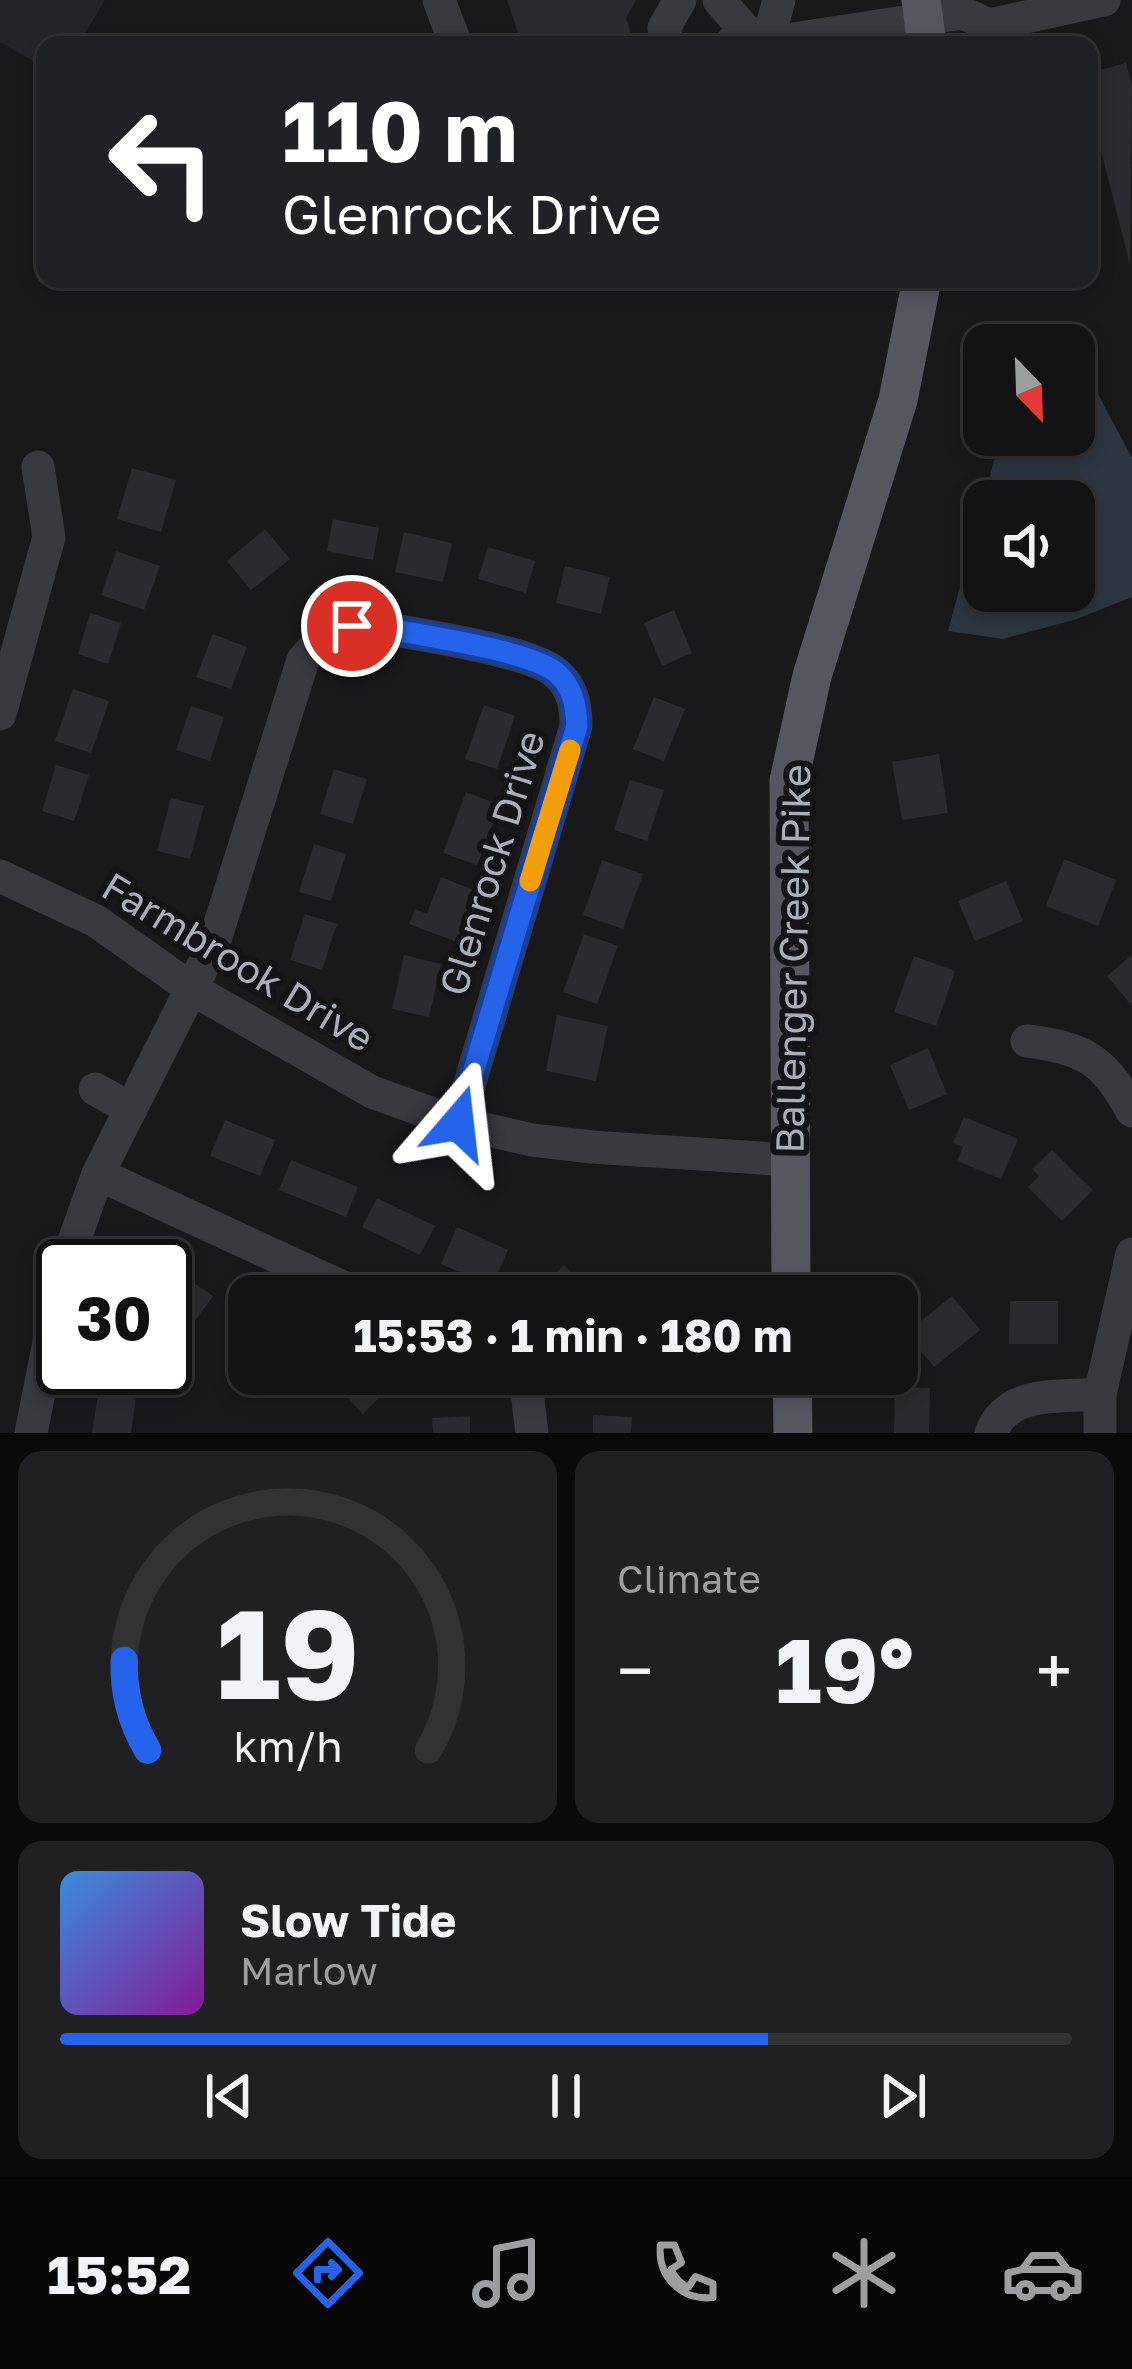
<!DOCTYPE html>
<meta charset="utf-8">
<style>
:root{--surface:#131214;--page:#202022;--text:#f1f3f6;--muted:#9d9ea0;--line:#323234;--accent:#2563eb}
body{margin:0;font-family:"Golos Text",sans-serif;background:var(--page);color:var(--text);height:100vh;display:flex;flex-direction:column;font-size:45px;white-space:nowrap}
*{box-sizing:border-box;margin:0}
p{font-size:39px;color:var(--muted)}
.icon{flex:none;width:66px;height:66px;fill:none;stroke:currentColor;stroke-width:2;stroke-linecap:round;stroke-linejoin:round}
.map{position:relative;height:1433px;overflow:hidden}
.drawer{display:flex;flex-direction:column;gap:18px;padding:18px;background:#0a0a0b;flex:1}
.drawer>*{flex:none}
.top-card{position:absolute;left:36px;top:36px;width:1062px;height:252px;border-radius:24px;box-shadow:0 6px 18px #0003,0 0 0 3px var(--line);background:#202124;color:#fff;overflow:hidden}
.needle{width:78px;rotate:157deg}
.tools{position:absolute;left:963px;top:324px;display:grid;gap:24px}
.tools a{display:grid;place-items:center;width:132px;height:132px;border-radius:24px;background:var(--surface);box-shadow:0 6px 18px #0003,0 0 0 3px var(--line);font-size:60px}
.speed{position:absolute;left:36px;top:1239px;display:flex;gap:24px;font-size:60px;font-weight:700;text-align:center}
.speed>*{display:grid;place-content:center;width:156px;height:156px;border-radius:50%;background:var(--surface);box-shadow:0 6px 18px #0003,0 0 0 3px var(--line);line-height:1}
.speed .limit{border:6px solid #111;border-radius:18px;background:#fff;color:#111}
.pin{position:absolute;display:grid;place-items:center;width:102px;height:102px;color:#fff;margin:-51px;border:6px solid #fff;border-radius:50%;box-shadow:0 3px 12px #0007}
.me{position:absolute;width:132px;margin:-66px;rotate:17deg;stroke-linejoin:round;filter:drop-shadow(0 0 9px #0008)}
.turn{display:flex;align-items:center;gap:42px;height:252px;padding:0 48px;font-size:54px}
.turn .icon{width:156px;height:156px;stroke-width:2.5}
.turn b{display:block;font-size:84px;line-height:102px}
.big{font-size:90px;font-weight:700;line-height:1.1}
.drawer .tile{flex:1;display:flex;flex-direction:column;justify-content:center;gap:18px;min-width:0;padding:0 42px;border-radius:24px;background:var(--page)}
.drawer .dial{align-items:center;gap:0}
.dial svg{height:312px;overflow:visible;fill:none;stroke:var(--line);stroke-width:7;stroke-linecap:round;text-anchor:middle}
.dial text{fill:var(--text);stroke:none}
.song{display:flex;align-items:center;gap:36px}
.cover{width:144px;height:144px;border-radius:18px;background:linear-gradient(135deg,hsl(210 70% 55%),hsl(290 70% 35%))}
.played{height:12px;border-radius:6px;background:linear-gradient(90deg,var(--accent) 70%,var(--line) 70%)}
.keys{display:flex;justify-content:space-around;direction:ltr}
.heat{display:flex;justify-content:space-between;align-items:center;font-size:66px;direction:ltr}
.drawer .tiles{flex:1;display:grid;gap:18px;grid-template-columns:1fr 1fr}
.tile:last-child{grid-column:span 2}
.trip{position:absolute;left:228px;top:1275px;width:690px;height:120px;border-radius:24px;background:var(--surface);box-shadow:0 6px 18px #0003,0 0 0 3px var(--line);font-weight:700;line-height:120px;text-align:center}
.tab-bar{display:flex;height:192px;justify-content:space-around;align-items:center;background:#080708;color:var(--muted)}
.tab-bar .icon{width:84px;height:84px}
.tab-bar .current{color:var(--accent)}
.tab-bar b{font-size:54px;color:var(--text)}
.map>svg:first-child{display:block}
.built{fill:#252428}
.water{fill:#2d3640;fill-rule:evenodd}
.building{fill:#2c2b2f}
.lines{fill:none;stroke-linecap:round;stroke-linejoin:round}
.minor{stroke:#393a40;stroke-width:33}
.major{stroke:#555660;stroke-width:39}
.route-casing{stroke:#184099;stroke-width:30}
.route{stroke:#2563eb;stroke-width:21}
.slow{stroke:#f59e0b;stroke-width:21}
.labels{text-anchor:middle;stroke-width:12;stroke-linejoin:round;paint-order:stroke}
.street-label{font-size:39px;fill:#aaaebc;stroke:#141316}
</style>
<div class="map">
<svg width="1132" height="1433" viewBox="0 0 1132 1433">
<rect width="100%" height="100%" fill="#19181b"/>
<polygon class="built" points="0,0 105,0 78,45 45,45 45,68 0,42"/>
<path class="water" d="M 1074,349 L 1132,458 L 1132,597 L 1077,619 L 1003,639 L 948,631 L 1001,435 L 1074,435 ZM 984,501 L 1074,501 L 1074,591 L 984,591 Z"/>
<g class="building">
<polygon points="507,0 636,0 626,18 632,36 604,45 522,45"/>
<polygon points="1126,63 1132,86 1130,265 1089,103 1089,73"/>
<polygon points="132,468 176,480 161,532 117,519"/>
<polygon points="333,519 379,528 373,560 327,551"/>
<polygon points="265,529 290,559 251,590 227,561"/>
<polygon points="404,532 452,543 443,582 395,572"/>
<polygon points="488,547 535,561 526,593 478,579"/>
<polygon points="116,551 160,566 144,610 101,595"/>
<polygon points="565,566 610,577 601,614 556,603"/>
<polygon points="674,610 692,653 662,666 644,623"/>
<polygon points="90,613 121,623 108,664 78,654"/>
<polygon points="213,634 247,647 231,689 196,677"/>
<polygon points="73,689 109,701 91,753 55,741"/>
<polygon points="654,697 685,709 664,761 633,749"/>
<polygon points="484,705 515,716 497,769 465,759"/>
<polygon points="191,706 224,717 210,761 176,750"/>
<polygon points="939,754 948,813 902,820 892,762"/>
<polygon points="56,765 89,775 74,821 42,811"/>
<polygon points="334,769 367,779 353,824 320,814"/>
<polygon points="630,780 664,790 647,841 614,830"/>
<polygon points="466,792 500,805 477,865 443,853"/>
<polygon points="171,798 204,806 190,859 157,851"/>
<polygon points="314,844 346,854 331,901 299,892"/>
<polygon points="1064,859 1116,880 1098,926 1046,906"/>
<polygon points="602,860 643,874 623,929 583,915"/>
<polygon points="441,877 476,891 457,942 409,924 415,909 427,914"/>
<polygon points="1006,881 1023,921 975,941 958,901"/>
<polygon points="305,914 337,924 322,970 290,960"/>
<polygon points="584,934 618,946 597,1004 563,992"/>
<polygon points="404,955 441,964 429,1017 392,1009"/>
<polygon points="1132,955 1132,1006 1107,976"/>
<polygon points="914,956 955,971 936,1026 894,1012"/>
<polygon points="557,1015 608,1026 596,1081 546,1071"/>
<polygon points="928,1048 947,1094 909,1110 890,1065"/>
<polygon points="964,1117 1018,1139 1001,1179 957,1161 963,1147 953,1143"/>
<polygon points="225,1120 275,1140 260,1176 210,1156"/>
<polygon points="1052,1150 1093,1190 1062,1221 1028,1187 1039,1176 1032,1169"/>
<polygon points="291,1160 358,1187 346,1217 279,1190"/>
<polygon points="377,1198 435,1226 420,1255 362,1227"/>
<polygon points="457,1227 508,1250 492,1286 441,1264"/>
<polygon points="152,1255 213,1296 190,1328 165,1311 165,1266 144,1266"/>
<polygon points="564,1265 594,1296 542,1296 537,1291"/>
<polygon points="952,1296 980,1330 934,1367 906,1333"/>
<polygon points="1010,1301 1058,1301 1058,1344 1009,1344"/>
<polygon points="102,1368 139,1374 131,1433 92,1433"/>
<polygon points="325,1374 377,1374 390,1387 363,1414"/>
<polygon points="618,1374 661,1374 664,1391 622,1397"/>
<polygon points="895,1387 930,1388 929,1433 894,1433"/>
<polygon points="593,1415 632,1417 631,1433 593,1433"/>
<polygon points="470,1416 470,1433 433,1433 432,1418"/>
</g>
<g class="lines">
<g class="minor">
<polyline points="439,0 456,45"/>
<polyline points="719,0 745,30 732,42"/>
<polyline points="745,30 767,43 963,13 989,25 1104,0"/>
<polyline points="767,43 779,0"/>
<polyline points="668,45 664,28 680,0"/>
<polyline points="0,714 49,537 38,467"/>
<polyline points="0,876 96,921 192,989 372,1092 458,1123 532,1140 592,1147 790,1160"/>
<path d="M 1027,1041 C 1085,1048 1104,1060 1132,1111"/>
<polyline points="95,1089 131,1109"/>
<polyline points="98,1174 362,1296"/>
<path d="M 65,1266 L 98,1174 L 213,946 L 303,660 C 323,636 341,627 372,626 C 411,634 533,650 557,674 C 573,688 576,706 576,726 L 458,1123"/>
<polyline points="516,1374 527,1392 532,1433"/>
<polyline points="31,1433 63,1271"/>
<path d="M 991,1433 C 1008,1389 1060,1398 1100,1394"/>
<polyline points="1100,1433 1100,1394 1132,1254"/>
</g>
<g class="major">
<polyline points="921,0 927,45"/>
<polyline points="791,1296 789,781 812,676 898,400 922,279"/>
<polyline points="792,1374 793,1433"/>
</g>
</g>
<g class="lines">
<g class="route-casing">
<path id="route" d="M 352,626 L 372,626 C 411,634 533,650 558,674 C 573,688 576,706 577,726 L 458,1123"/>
</g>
<use href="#route" class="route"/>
<polyline class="slow" points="530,881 570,750"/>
</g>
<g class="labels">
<g class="street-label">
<text transform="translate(492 863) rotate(-73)" y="14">Glenrock Drive</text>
<text transform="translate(793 959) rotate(-89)" y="14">Ballenger Creek Pike</text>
<text transform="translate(238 962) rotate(31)" y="14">Farmbrook Drive</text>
</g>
</g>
</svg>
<div class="tools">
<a><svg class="needle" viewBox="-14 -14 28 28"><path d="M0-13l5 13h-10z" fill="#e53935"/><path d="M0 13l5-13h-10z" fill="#9d9ea0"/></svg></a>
<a><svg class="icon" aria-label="sound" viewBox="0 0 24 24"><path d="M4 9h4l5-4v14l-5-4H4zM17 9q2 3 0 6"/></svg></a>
</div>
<div class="speed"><div class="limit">30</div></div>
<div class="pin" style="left:352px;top:626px;background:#d93025"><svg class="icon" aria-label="arrive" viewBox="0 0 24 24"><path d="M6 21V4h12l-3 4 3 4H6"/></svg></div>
<svg class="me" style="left:458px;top:1123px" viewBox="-20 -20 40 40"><path d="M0-17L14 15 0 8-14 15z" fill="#2563eb" stroke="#fff" stroke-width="4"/></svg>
<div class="trip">15:53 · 1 min · 180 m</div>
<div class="top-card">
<div class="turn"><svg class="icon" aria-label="left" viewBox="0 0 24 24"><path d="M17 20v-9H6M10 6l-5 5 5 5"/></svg><div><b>110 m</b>Glenrock Drive</div></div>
</div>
</div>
<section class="drawer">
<div class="tiles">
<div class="tile dial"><svg viewBox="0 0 100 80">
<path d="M14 69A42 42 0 1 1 86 69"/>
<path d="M14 69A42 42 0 0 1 8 46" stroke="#2563eb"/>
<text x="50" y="56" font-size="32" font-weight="700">19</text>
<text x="50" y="72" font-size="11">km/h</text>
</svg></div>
<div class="tile"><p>Climate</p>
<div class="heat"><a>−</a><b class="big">19°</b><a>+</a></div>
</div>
<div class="tile">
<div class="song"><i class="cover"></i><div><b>Slow Tide</b><p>Marlow</p></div></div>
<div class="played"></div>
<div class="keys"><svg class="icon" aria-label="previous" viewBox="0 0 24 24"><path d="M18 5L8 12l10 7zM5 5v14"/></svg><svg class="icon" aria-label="pause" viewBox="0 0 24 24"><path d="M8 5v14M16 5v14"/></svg><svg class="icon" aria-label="next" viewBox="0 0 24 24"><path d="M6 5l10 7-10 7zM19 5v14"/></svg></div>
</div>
</div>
</section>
<nav class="tab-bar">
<b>15:52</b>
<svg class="icon current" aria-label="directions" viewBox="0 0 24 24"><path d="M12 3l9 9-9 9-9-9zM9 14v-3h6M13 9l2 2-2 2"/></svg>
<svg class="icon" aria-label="music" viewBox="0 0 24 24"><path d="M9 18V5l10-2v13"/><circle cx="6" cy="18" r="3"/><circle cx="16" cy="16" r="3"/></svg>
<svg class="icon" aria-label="phone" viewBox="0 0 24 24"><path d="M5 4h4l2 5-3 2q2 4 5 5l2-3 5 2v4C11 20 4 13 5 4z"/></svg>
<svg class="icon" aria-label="climate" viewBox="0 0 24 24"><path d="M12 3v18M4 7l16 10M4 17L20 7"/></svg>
<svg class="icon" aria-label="car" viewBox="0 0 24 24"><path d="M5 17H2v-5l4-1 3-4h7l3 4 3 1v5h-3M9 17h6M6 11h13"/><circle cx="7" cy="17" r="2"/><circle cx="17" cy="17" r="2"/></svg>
</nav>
